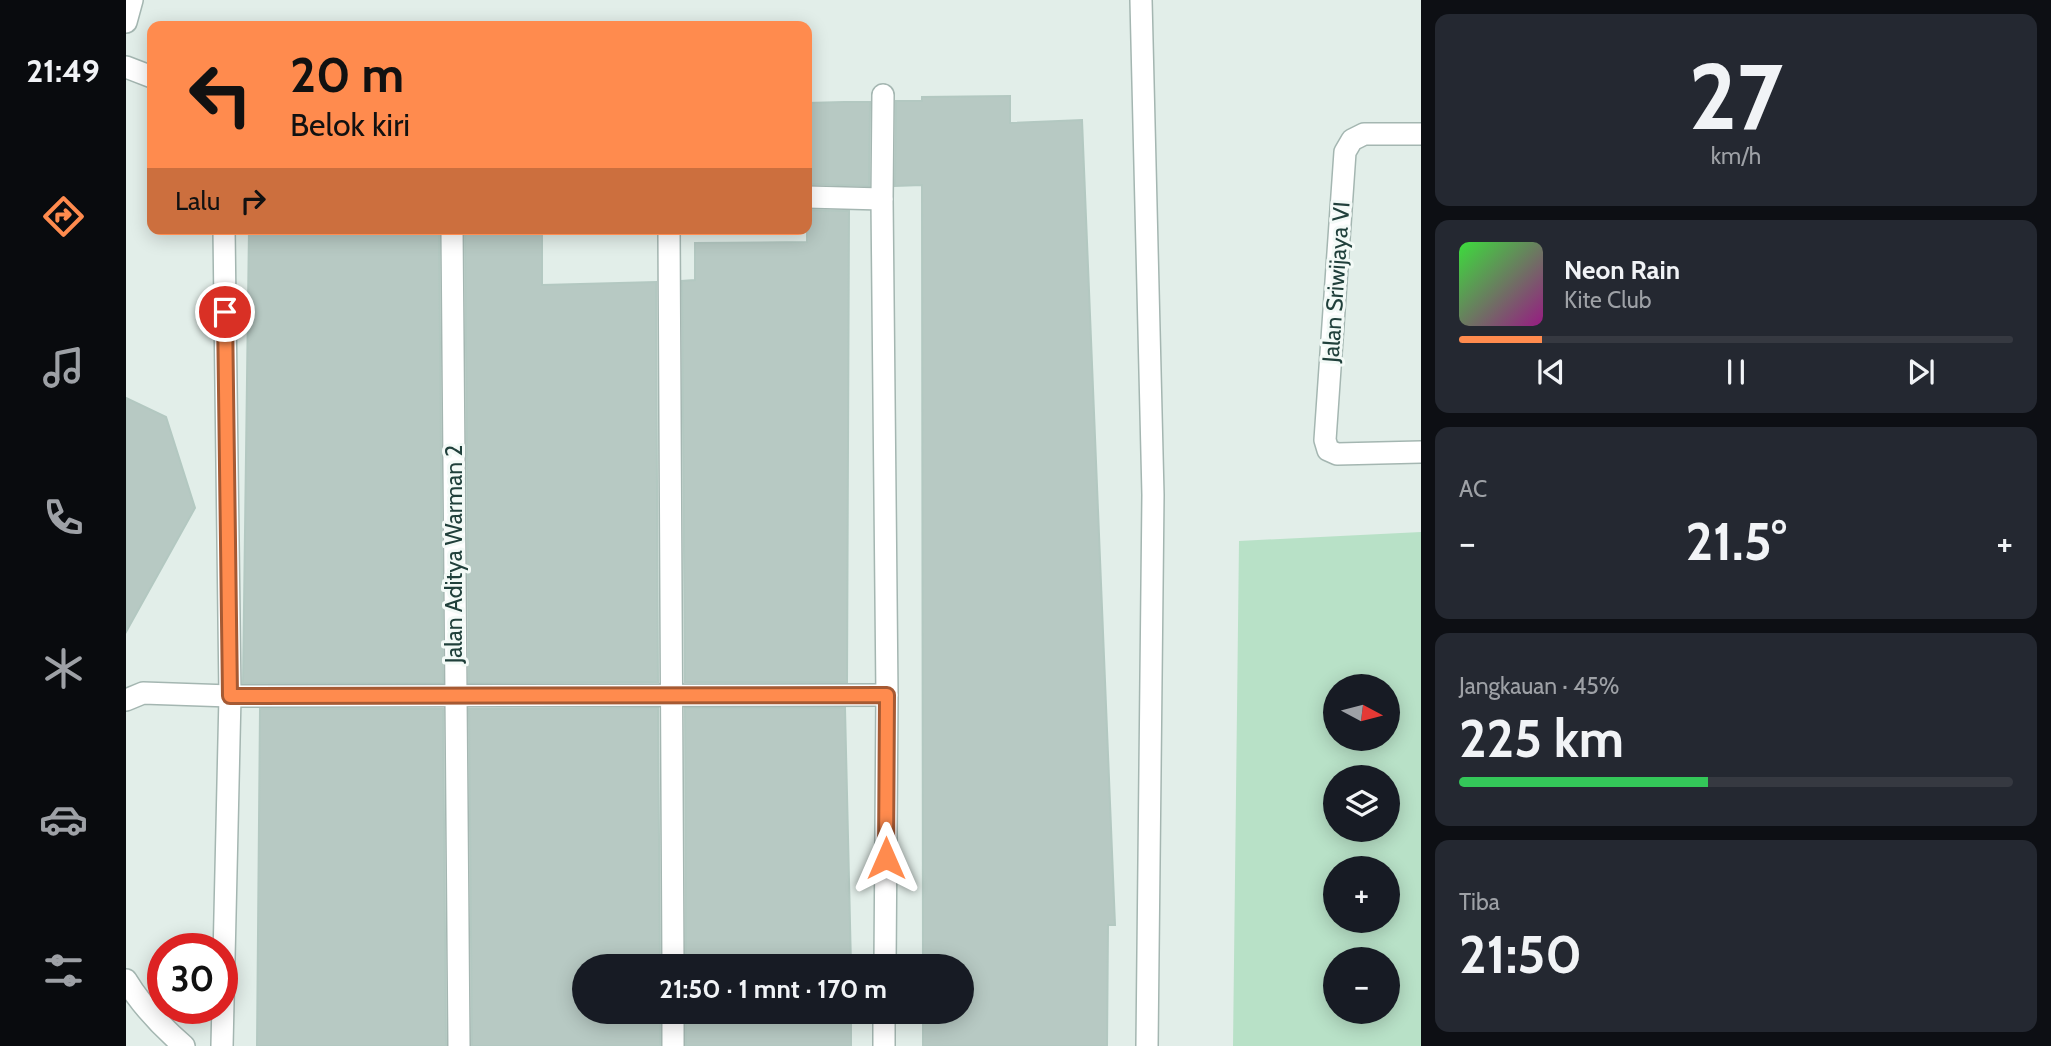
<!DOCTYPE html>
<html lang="id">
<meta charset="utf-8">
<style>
:root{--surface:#171b24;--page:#242831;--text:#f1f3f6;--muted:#9ea1a6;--line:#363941;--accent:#ff8b4e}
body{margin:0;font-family:Cabin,sans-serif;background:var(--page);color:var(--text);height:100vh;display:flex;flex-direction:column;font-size:26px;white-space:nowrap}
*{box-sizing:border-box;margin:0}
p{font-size:23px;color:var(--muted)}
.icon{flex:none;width:38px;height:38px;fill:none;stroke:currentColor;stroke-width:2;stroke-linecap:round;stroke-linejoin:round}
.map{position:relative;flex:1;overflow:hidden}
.sheet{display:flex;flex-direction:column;gap:14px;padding:14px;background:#0d0f14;width:630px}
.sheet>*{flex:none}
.hud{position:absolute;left:21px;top:21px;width:665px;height:214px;border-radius:14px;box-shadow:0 4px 18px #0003;background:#ff8b4e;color:#111;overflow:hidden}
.needle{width:46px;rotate:97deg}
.buttons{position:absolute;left:1197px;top:674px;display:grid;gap:14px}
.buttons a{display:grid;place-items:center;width:77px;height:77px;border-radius:50%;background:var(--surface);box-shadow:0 4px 18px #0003;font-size:35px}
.speed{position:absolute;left:21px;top:933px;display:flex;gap:14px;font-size:35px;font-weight:700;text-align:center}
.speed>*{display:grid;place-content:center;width:91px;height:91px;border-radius:50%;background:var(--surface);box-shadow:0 4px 18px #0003;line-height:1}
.speed .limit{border:10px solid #d22;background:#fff;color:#111}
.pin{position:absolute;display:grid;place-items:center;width:60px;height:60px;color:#fff;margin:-30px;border:4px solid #fff;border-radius:50%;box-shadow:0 2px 7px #0007}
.me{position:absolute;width:77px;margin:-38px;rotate:0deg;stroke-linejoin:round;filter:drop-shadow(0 0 5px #0008)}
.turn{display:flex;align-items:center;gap:24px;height:147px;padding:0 28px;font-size:32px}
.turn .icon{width:91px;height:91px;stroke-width:2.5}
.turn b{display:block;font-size:49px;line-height:60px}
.then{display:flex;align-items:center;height:66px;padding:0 28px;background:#0003;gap:14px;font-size:26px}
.big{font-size:52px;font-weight:700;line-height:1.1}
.sheet .widget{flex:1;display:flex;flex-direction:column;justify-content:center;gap:10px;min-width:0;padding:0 24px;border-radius:14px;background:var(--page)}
.sheet .dial{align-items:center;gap:0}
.dial b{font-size:91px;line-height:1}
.song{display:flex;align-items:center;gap:21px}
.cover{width:84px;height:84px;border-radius:10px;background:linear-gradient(135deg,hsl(120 70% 55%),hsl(310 70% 35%))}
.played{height:7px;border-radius:4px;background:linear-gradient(90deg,var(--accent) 15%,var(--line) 15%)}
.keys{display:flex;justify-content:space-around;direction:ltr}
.heat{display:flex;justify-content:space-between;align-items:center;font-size:38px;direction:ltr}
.charge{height:10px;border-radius:5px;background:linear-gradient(90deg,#34c759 45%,var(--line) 0)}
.trip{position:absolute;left:446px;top:954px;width:402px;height:70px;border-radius:35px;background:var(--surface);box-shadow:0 4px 18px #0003;font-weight:700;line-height:70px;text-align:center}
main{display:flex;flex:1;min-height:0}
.tabs{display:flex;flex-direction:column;width:126px;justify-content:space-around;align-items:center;background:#090b0e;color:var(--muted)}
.tabs .icon{width:49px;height:49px}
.tabs .on{color:var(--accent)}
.tabs b{font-size:32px;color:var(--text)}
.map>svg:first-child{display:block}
.green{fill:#b8e1c7;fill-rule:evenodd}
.building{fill:#b7c9c3;stroke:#b3c8c1;stroke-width:2}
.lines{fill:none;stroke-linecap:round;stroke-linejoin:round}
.service-casing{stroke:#a4b6b1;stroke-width:24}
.minor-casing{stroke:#a4b6b1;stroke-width:24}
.tertiary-casing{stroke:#a4b6b1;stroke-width:24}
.service{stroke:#fff;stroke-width:21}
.minor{stroke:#fff;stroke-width:21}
.tertiary{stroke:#fff;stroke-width:21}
.route-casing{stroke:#a65a33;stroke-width:18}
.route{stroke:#ff8b4e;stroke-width:12}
.labels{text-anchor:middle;stroke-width:6;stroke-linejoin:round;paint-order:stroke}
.street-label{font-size:23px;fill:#20403b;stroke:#f3faf7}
</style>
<main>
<nav class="tabs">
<b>21:49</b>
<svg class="icon on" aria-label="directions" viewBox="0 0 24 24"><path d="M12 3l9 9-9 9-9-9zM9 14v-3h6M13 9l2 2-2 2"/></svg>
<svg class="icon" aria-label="music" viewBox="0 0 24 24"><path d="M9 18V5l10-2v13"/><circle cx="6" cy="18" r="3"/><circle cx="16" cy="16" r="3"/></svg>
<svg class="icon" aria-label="phone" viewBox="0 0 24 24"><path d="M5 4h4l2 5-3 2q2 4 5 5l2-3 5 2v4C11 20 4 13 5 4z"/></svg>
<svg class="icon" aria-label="climate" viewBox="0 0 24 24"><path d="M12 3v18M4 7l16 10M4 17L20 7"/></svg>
<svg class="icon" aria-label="car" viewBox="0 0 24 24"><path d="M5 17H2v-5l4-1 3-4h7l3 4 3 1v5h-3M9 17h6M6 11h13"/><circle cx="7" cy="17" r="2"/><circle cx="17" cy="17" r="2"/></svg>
<svg class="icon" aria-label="filters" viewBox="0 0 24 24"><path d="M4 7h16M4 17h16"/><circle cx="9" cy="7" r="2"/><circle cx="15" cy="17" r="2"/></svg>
</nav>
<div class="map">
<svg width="1295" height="1046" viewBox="0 0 1295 1046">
<rect width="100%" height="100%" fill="#e2eee9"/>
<path class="green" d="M 1295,532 L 1295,1046 L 1107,1046 L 1113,541 ZM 1209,686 L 1262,686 L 1262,738 L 1209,738 ZM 1209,777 L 1262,777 L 1262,830 L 1209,830 ZM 1209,868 L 1262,868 L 1262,920 L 1209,920 ZM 1209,959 L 1262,959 L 1262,1012 L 1209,1012 Z"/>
<g class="building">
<polygon points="884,96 884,123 956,120 989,925 982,925 981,1046 797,1046 797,1012 836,1012 836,966 797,966 796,185 769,186 770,101 796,101 796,97"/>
<polygon points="718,102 744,102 743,186 681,184 681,103"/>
<polygon points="681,210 723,211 721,682 559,682 556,281 569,280 569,243 681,242"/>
<polygon points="123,229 313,229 317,683 117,683"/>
<polygon points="339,229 416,229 416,285 530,282 532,682 343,683"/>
<polygon points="0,398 40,417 69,508 0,632"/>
<polygon points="532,708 534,966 458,966 458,1012 534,1012 534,1046 346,1046 343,709"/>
<polygon points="559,708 719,708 725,966 560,966"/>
<polygon points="134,709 317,709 320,1046 131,1046"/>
<rect x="560" y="1012" width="165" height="34"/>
</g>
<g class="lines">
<g class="service-casing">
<polyline id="service" points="0,700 17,693 104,696"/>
</g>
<g class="minor-casing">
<g id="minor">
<polyline points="0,22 6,0"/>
<polyline points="0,67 26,77"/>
<polyline points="757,95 756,199 761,695 759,966"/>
<polyline points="1295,134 1238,134 1226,140 1219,152 1199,440 1202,450 1211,454 1295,452"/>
<polyline points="681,197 756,199"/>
<polyline points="326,229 333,1046"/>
<polyline points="543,229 547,966"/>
<polyline points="104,696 761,695"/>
<path d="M 0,980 C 15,1005 36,1027 58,1046"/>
<polyline points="547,1012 547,1046"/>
<polyline points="96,1046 104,696 98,229"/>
<polyline points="758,1046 758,1012"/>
</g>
</g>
<g class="tertiary-casing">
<polyline id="tertiary" points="1015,0 1027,495 1021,1046"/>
</g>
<use href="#service" class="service"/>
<use href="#minor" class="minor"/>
<use href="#tertiary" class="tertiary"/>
</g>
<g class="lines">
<g class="route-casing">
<polyline id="route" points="99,312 104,696 761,695 760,858"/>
</g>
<use href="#route" class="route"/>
</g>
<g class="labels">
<g class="street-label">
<text transform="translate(1210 282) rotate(-86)" y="8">Jalan Sriwijaya VI</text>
<text transform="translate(328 554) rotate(-90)" y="8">Jalan Aditya Warman 2</text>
</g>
</g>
</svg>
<div class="buttons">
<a><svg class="needle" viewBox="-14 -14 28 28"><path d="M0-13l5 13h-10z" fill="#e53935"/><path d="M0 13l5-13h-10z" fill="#9ea1a6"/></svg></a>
<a><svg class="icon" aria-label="layers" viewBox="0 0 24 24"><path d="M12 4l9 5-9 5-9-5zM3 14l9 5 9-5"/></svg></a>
<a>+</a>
<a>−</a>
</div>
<div class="speed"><div class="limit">30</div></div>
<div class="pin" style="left:99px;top:312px;background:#d93025"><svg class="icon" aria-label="arrive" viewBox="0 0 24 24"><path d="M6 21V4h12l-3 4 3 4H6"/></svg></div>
<svg class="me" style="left:760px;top:858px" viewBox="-20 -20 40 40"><path d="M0-17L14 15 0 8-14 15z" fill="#ff8b4e" stroke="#fff" stroke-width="4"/></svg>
<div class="trip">21:50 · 1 mnt · 170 m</div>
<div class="hud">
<div class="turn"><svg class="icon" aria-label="left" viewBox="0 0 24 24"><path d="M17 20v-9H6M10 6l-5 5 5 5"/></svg><div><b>20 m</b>Belok kiri</div></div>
<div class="then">Lalu<svg class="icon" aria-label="right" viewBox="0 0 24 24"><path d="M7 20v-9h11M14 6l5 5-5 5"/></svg></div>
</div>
</div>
<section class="sheet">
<div class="widget dial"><b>27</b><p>km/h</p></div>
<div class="widget">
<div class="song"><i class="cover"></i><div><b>Neon Rain</b><p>Kite Club</p></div></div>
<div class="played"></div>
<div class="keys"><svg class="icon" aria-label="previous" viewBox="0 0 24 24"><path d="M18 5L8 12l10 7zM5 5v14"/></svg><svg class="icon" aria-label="pause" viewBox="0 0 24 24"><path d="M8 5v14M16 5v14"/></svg><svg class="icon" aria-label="next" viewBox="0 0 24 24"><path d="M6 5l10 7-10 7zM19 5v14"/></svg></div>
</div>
<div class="widget"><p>AC</p>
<div class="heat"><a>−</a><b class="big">21.5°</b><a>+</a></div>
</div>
<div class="widget"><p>Jangkauan · 45%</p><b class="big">225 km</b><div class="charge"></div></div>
<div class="widget"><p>Tiba</p><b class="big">21:50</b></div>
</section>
</main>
